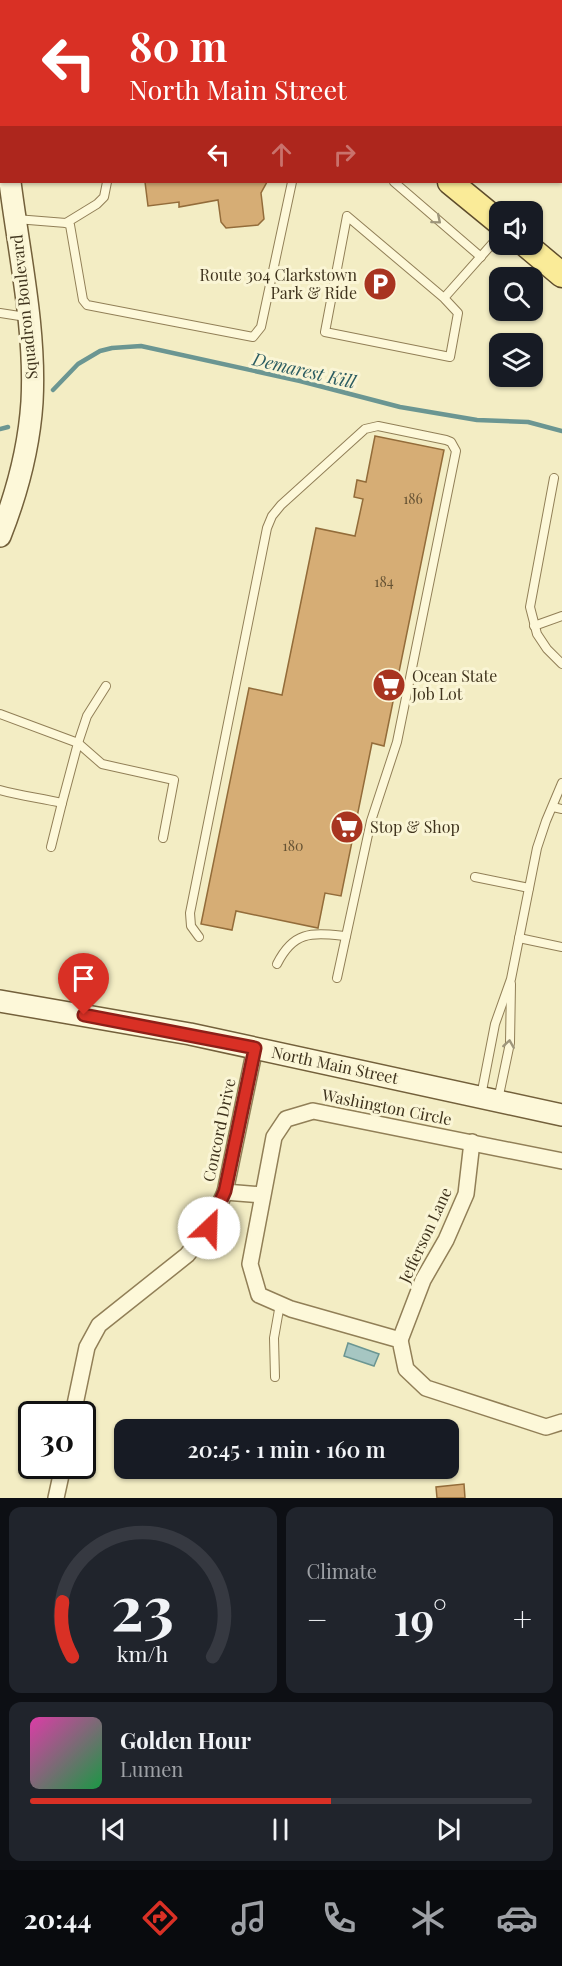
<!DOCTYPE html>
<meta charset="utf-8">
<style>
:root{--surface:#171b24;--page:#20242c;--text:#f1f3f6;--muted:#9ea1a6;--line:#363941;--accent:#d93025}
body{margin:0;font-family:"Playfair Display",serif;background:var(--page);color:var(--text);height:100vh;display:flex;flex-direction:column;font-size:22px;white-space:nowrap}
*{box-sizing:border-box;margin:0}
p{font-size:20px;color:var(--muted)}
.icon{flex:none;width:33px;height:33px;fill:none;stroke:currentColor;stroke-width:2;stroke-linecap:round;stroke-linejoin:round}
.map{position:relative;height:1498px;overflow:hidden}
.drawer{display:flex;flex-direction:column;gap:9px;padding:9px;background:#0d0f14;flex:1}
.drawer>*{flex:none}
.banner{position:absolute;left:0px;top:0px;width:562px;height:183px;box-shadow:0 2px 4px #0004;background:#d93025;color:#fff;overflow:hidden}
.controls{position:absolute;left:489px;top:201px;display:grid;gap:12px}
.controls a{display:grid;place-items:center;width:54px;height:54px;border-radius:12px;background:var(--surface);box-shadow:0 2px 4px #0004;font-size:30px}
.speed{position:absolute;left:18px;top:1401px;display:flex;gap:12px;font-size:30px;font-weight:700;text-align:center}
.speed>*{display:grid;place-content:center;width:78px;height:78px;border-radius:50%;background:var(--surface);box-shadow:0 2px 4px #0004;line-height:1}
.speed .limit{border:3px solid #111;border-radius:9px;background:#fff;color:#111}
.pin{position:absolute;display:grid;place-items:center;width:51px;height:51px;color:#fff;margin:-62px -26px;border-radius:50% 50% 50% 0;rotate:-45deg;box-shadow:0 0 6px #0007}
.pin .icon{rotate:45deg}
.me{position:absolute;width:66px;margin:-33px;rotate:24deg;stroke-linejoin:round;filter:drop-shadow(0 0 4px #0008)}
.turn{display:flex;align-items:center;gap:21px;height:126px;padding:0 30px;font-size:27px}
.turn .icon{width:78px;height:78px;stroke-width:2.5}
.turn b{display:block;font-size:42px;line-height:51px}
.lanes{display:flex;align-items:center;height:57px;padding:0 30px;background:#0003;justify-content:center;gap:30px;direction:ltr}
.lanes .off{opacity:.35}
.big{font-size:45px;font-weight:600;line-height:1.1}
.drawer .card{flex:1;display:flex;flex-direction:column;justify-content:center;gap:9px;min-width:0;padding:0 21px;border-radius:12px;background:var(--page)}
.drawer .dial{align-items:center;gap:0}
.dial svg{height:156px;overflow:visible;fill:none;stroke:var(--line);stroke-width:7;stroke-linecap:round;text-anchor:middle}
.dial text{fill:var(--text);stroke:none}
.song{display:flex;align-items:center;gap:18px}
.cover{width:72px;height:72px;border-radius:9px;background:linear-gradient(135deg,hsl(320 70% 55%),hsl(140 70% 35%))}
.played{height:6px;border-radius:3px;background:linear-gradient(90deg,var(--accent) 60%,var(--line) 60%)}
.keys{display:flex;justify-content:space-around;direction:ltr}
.heat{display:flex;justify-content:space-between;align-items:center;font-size:33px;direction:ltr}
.drawer .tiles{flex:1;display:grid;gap:9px;grid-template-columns:1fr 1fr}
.card:last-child{grid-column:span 2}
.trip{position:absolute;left:114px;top:1419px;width:345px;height:60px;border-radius:12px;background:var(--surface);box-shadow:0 2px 4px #0004;font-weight:600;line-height:60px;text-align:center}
.tab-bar{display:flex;height:96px;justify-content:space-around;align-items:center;background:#090b0e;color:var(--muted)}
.tab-bar .icon{width:42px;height:42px}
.tab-bar .selected{color:var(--accent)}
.tab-bar b{font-size:27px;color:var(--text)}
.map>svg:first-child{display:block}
.water{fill:#a6c6c2;stroke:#6b9692;stroke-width:1.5}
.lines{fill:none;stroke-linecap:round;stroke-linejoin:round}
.stream{stroke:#6b9692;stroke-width:4.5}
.building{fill:#d6ad75;stroke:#936c3a;stroke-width:1.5}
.lane-casing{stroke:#917f57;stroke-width:10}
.street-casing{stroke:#917f57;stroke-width:18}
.secondary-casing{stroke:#73603b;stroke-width:24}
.primary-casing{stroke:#5e4c2c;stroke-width:27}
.lane{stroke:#fdf8d9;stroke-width:8}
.street{stroke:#fdf8d9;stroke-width:15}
.secondary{stroke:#fdf8d9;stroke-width:21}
.primary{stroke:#faeb98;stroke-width:24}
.oneway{stroke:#9e967b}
.route-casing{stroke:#8d1f18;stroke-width:15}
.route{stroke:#d93025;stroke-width:10}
.labels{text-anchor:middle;stroke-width:6;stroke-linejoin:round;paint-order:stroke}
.number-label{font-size:14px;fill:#655233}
.poi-label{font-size:16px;fill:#3f331d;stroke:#faf5d5;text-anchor:start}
.street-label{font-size:16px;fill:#3f331d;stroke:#faf5d5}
.water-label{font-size:18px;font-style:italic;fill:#2b5c61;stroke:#faf5d5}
</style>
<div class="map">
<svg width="562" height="1498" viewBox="0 0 562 1498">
<rect width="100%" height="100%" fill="#f3edc4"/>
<polygon class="water" points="348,1343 379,1354 374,1366 344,1356"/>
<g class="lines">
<g class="stream">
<polyline points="53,390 78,364 100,351 112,348 141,346 300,381 400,407 477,420 528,422 562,431"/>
<polyline points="0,429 8,427"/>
</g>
</g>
<g class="building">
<polygon points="145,182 267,182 261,193 264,219 258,225 226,228 221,222 218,200 179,207 179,202 148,206"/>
<polygon points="375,436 444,450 384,746 372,743 341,896 325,893 318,928 236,911 232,930 201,924 249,688 282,695 316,528 355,536 363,499 354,497 357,480 366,482"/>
<polygon points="464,1484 465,1498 437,1498 436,1487"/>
</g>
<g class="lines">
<g class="lane-casing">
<g id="lane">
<polyline points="91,0 95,2"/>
<polyline points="0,19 2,20"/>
<polyline points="0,130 2,130"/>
<polyline points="394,182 481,257"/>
<polyline points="16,219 66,223 70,225 83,300 87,305 253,337 261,327 292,182"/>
<polyline points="66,223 97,204 104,197 107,182"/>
<polyline points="444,298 458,313 450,357 325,332 347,216 444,298 500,235"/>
<polyline points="0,313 26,317"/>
<polyline points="554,478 530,607 537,634 547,649 562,664"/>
<polyline points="534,626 562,616"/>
<polyline points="0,714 78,743 102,764 174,780 163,838"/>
<path d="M 0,790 C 21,796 41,798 62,803 L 78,743 L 87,716 L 106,686"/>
<polyline points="553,807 562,809"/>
<polyline points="51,847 62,803"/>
<polyline points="475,877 529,888"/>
<polyline points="199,937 191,926 190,913 267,528 272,516 281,505 365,429 378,426 446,440 451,442 456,451 397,742 371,821 337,978"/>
<polyline points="519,938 562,947"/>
<path d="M 277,964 C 294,930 312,933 346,936"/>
<polyline points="481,1096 495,1024 511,979 537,848 546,821 562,783"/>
<polyline points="498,1100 510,1043 511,984"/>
<polyline points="275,1377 274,1338 280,1304"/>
</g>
</g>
<g class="street-casing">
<g id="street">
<polyline points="515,0 516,2"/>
<polyline points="561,46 562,47"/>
<polyline points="562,1161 313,1111 286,1119 274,1137 250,1264 259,1295 291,1309 400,1340 406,1369 426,1388 546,1427 562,1422"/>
<polyline points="225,1192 262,1195"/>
<polyline points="400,1340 423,1280 446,1240 466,1194 472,1142"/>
<polyline points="73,1414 87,1347 99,1325 187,1255 209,1228 225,1192 255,1048"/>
<polyline points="56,1498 63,1466"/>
</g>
</g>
<g class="secondary-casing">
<g id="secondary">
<polyline points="42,2 43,0"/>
<path d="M 0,536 C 17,493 29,448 32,402 C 36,329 19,254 10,182"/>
<polyline points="0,1001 190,1034 562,1115"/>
</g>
</g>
<g class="primary-casing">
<g id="primary">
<polyline points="235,0 236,2"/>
<polyline points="450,182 500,223"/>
<polyline points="525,244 562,275"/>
</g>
</g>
<use href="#lane" class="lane"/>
<use href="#street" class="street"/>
<use href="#secondary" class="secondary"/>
<use href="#primary" class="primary"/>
</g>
<defs><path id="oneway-chevron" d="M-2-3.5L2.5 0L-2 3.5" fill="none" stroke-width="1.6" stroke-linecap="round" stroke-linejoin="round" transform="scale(1.5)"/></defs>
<g class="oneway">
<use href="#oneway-chevron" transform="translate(437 220) rotate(40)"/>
<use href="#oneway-chevron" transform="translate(509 1044) rotate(-81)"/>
</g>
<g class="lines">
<g class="route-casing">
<polyline id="route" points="84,1015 255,1048 225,1191 209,1228"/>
</g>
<use href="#route" class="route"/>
</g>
<defs>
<g id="parking-disc" transform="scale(1.725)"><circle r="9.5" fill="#a83420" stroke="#faf5d5"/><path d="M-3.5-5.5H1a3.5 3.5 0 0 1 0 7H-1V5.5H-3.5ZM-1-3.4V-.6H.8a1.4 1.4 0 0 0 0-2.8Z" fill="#fff"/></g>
<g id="supermarket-disc" transform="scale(1.725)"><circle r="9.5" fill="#a83420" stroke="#faf5d5"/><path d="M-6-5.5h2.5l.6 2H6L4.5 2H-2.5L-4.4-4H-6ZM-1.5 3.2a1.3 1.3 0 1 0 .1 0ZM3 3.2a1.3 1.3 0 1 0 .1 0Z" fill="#fff"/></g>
</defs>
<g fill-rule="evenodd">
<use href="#parking-disc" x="380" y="284"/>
<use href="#supermarket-disc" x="389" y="685"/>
<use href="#supermarket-disc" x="347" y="827"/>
</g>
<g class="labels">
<g class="number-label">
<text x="413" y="504">186</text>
<text x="384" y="587">184</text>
<text x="293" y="851">180</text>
</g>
<g class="poi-label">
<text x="357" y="281" text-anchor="end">Route 304 Clarkstown<tspan x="357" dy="18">Park &amp; Ride</tspan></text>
<text x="412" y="682">Ocean State<tspan x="412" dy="18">Job Lot</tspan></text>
<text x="370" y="833">Stop &amp; Shop</text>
</g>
<g class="street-label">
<text transform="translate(24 307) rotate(-96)" y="6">Squadron Boulevard</text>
<text transform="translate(335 1065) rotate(12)" y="6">North Main Street</text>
<text transform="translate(387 1107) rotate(11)" y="6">Washington Circle</text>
<text transform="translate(219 1130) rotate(-78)" y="6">Concord Drive</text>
<text transform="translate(425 1235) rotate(-65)" y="6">Jefferson Lane</text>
</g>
<g class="water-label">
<text transform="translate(304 371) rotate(13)" y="6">Demarest Kill</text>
</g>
</g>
</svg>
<div class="controls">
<a><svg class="icon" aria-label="sound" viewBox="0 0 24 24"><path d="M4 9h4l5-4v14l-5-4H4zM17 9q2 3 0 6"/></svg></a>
<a><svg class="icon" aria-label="search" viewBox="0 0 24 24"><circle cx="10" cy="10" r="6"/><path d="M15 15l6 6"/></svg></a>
<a><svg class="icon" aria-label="layers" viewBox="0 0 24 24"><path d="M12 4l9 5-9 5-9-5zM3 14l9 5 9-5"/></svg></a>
</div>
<div class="speed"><div class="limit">30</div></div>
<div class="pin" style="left:84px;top:1015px;background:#d93025"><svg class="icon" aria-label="arrive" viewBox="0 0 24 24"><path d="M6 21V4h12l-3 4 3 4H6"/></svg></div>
<svg class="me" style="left:209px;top:1228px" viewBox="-20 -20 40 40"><circle r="19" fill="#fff"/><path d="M0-13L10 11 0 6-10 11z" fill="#d93025"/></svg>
<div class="trip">20:45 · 1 min · 160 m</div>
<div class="banner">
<div class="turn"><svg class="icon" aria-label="left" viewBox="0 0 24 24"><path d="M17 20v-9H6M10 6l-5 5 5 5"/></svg><div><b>80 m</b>North Main Street</div></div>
<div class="lanes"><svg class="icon" aria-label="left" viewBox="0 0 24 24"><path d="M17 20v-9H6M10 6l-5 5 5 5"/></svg><svg class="icon off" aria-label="ahead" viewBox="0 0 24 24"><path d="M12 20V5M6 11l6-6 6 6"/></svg><svg class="icon off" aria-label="right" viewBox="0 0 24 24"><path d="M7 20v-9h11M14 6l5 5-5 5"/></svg></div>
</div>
</div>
<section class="drawer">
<div class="tiles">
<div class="card dial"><svg viewBox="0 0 100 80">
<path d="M14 69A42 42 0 1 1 86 69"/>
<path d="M14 69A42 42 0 0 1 9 41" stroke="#d93025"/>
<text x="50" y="56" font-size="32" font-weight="700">23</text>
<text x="50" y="72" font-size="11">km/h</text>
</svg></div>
<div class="card"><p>Climate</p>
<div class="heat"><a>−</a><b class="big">19°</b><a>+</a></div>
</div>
<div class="card">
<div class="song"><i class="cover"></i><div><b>Golden Hour</b><p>Lumen</p></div></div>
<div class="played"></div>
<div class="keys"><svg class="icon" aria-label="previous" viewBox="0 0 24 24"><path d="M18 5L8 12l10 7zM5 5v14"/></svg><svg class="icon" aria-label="pause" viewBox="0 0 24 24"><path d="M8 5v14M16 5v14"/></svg><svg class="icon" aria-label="next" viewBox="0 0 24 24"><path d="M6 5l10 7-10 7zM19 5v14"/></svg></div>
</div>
</div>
</section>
<nav class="tab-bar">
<b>20:44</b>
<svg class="icon selected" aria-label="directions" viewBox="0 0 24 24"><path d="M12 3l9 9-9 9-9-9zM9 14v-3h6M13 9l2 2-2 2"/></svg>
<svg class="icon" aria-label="music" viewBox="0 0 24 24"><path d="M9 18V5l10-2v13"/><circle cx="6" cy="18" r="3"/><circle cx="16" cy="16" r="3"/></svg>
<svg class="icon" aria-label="phone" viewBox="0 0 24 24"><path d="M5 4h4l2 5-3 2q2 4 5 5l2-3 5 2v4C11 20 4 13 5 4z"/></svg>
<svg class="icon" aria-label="climate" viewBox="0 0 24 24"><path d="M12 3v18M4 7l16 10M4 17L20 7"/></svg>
<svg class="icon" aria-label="car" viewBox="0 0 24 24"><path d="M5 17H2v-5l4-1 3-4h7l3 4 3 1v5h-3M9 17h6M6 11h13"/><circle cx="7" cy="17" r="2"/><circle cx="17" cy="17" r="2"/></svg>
</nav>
